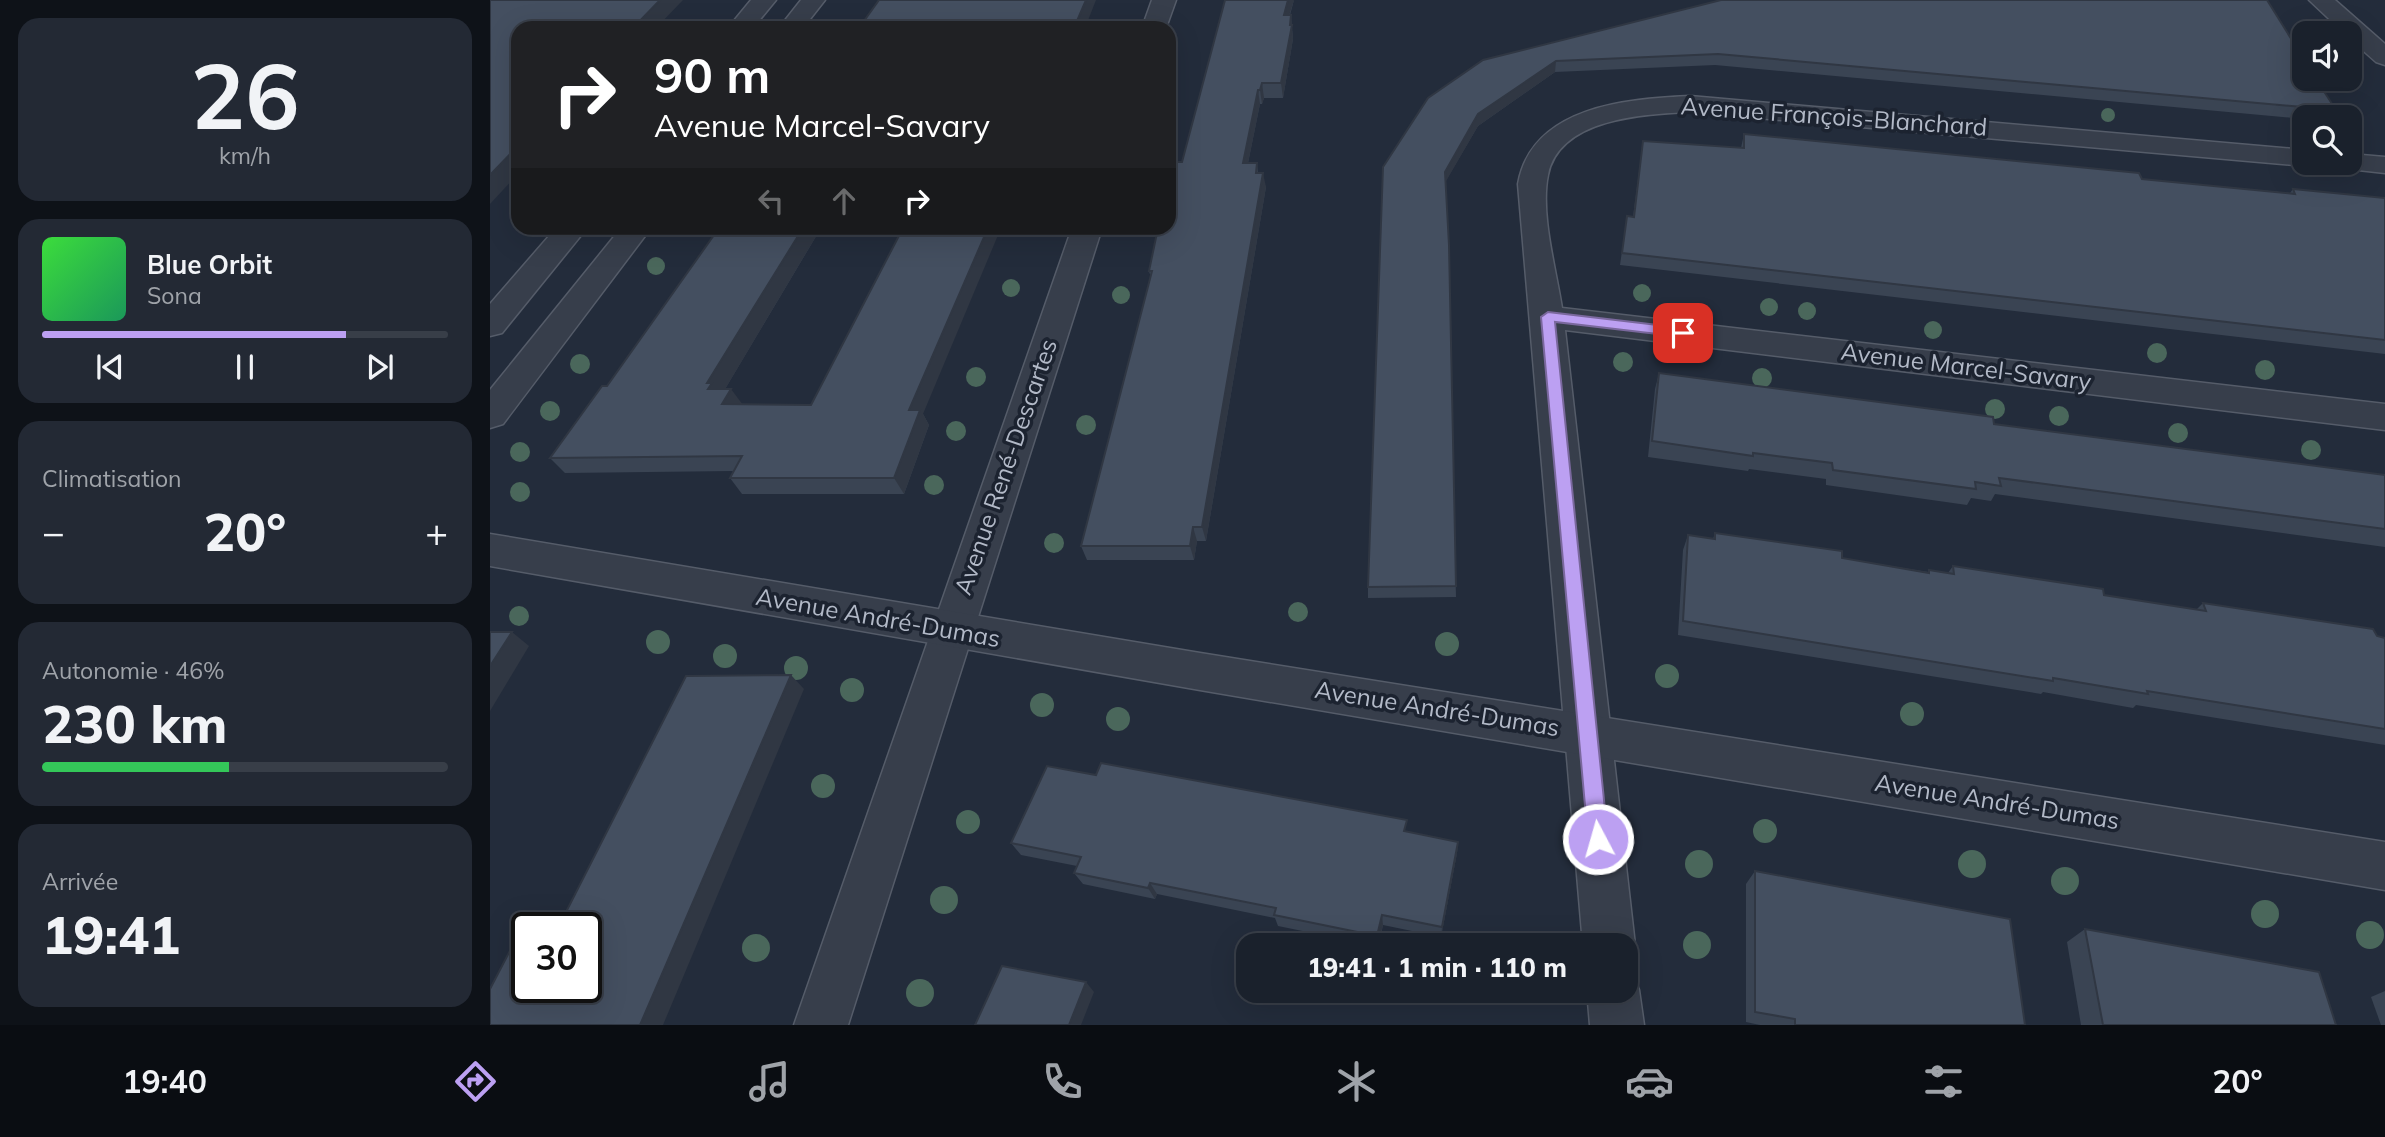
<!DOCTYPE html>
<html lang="fr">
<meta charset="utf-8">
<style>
:root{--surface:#1a212c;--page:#232934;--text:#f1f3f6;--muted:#9fa3a9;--line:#383e48;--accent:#bca0f2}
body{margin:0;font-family:Mulish,sans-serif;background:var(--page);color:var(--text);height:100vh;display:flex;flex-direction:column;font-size:26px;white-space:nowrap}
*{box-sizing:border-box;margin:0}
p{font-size:23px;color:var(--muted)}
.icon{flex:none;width:38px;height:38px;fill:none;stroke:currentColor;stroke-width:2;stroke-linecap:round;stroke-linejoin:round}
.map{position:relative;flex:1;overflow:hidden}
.panel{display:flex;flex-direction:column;gap:18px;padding:18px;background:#0e1218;width:490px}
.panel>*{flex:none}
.guide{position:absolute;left:21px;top:21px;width:665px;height:214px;border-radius:21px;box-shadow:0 7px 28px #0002,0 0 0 2px var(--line);background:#202124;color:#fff;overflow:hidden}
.controls{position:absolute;left:1802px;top:21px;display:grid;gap:14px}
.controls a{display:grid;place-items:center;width:70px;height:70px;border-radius:14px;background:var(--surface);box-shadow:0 7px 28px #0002,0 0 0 2px var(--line);font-size:35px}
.speed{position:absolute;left:21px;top:912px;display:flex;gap:14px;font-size:35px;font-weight:700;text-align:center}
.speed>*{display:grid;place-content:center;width:91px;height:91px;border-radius:50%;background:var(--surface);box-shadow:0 7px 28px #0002,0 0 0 2px var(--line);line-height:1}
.speed .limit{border:4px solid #111;border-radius:10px;background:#fff;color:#111}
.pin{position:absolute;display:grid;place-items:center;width:60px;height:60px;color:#fff;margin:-30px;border-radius:14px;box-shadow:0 4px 10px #0006}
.me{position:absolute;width:77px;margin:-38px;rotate:354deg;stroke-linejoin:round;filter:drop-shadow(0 0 5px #0008)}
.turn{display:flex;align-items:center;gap:24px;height:147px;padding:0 28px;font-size:32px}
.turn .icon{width:91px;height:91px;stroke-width:2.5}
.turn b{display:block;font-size:49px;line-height:60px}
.lanes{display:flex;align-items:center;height:66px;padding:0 28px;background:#0003;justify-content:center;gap:35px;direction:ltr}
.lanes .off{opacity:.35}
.big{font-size:52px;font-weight:800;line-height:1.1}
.panel .widget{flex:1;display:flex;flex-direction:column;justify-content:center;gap:10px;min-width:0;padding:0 24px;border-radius:21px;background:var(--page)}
.panel .dial{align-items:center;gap:0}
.dial b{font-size:91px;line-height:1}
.song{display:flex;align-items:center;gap:21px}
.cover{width:84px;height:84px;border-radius:10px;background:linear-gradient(135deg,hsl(120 70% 55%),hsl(150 70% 35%))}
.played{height:7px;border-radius:4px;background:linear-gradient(90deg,var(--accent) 75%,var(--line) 75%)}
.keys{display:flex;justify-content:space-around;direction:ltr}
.heat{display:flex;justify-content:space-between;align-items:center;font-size:38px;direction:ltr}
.charge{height:10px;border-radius:5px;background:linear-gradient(90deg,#34c759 46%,var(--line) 0)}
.trip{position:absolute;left:746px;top:933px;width:402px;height:70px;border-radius:21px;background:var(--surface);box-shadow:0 7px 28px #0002,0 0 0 2px var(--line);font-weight:800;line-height:70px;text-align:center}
.menu{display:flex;height:112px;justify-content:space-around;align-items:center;background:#0a0d12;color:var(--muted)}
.menu .icon{width:49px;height:49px}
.menu .selected{color:var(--accent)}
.menu b{font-size:32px;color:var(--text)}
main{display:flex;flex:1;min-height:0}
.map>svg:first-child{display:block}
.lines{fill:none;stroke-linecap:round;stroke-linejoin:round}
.minor-casing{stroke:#555c69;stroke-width:3}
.tertiary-casing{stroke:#555c69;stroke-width:3}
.minor{fill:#373e4b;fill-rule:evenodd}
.tertiary{fill:#373e4b;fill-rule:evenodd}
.tree{fill:#4a675b}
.wall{fill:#3a4453}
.shaded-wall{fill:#303743}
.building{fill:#444f60;stroke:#303743;stroke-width:2;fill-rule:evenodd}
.route{fill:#bca0f2;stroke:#7a689d;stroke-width:2}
.labels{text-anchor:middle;stroke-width:7;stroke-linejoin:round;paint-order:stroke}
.street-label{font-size:24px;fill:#b2b9c7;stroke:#1c2330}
</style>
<main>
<section class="panel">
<div class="widget dial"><b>26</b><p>km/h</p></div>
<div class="widget">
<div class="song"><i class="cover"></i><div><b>Blue Orbit</b><p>Sona</p></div></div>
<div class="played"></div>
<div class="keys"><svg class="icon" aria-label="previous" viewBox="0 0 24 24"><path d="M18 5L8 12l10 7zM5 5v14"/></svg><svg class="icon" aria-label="pause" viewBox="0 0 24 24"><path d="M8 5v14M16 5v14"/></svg><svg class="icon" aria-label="next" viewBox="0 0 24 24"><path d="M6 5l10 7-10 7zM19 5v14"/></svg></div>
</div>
<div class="widget"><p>Climatisation</p>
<div class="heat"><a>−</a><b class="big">20°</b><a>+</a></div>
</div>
<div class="widget"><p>Autonomie · 46%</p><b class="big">230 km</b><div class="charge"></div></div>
<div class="widget"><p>Arrivée</p><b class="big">19:41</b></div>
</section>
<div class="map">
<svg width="1895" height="1025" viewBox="0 0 1895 1025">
<rect width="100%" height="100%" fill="#232c3b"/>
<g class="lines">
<g class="minor-casing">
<g id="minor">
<polygon points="662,0 686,0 676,28 652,28"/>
<polygon points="1819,0 1845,0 1895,44 1895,65 1886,62 1860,39 1860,33 1854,33"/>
<path d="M 1200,96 L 1815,150 L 1815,163 L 1826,163 L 1815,166 L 1200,112 C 1155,114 1069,118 1058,175 C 1050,213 1066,269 1072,308 L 1895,404 L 1895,430 L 1075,330 L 1145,945 L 1136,964 L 1136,945 L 1093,945 L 1028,184 C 1042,106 1137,99 1200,96 Z"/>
<polygon points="1860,154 1895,157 1895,173 1850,168 1846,163 1860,163"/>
<polygon points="582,228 612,228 358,1025 304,1025"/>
<polygon points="1136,969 1142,971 1149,990 1154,1025 1100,1025 1097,990 1136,990"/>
</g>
</g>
<g class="tertiary-casing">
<g id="tertiary">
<polygon points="261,0 286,0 263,28 238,28"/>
<polygon points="311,0 335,0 313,28 289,28"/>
<polygon points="66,228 97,228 12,333 0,336 0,304"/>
<polygon points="131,228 161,228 13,424 0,428 0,390"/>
<polygon points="0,534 710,653 1895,842 1895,890 710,690 0,566"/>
</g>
</g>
<use href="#minor" class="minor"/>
<use href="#tertiary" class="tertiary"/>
</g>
<g class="tree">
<circle cx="1618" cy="115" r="7"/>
<circle cx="166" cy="266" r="9"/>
<circle cx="521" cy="288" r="9"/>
<circle cx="1152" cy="293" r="9"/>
<circle cx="631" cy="295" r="9"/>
<circle cx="1279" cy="307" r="9"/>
<circle cx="1317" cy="311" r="9"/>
<circle cx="1443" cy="330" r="9"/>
<circle cx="1667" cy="353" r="10"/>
<circle cx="1133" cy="362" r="10"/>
<circle cx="90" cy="364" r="10"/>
<circle cx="1775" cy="370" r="10"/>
<circle cx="486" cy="377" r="10"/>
<circle cx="1272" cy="378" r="10"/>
<circle cx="1505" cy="409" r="10"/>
<circle cx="60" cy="411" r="10"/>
<circle cx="1569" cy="416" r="10"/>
<circle cx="596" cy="425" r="10"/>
<circle cx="466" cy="431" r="10"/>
<circle cx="1688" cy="433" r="10"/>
<circle cx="1821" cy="450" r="10"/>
<circle cx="30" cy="452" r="10"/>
<circle cx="444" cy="485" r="10"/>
<circle cx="30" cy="492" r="10"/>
<circle cx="564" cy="543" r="10"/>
<circle cx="808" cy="612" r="10"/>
<circle cx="29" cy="616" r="10"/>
<circle cx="168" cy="642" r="12"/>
<circle cx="957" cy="644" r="12"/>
<circle cx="235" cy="656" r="12"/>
<circle cx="306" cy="668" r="12"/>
<circle cx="1177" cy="676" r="12"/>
<circle cx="362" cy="690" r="12"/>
<circle cx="552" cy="705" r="12"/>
<circle cx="1422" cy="714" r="12"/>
<circle cx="628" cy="719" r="12"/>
<circle cx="333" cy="786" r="12"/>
<circle cx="478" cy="822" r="12"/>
<circle cx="1275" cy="831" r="12"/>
<circle cx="1209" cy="864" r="14"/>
<circle cx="1482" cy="864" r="14"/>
<circle cx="1575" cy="881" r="14"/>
<circle cx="454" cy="900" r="14"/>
<circle cx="1775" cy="914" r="14"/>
<circle cx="1880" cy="935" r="14"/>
<circle cx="1207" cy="945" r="14"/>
<circle cx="266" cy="948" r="14"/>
<circle cx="430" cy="993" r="14"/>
</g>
<g class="wall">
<polygon points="804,0 800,15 801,15 803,39 793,98 774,98 772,104 770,104 758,163 767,163 768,173 776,187 716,541 707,541 704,560 597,560 591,546 661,278 659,271 692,162"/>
<polygon points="1231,0 1846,110 1840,117 1815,117 1815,119 1225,65 1065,72 988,126 955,182 966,597 878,598 878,587 938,98"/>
<polygon points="1254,134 1652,179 1800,193 1803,189 1895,198 1895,354 1130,265 1137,216 1143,217 1153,141 1251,148"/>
<polygon points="229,228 331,228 235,389 252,404 433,414 439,425 414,494 252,494 240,478 243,471 75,473 60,458 117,386"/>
<polygon points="1169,373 1504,424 1895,475 1895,547 1505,494 1501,501 1481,498 1477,505 1336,485 1336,479 1259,469 1258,471 1158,457 1165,389"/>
<polygon points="1225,533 1352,558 1438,572 1439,570 1458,573 1463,566 1614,595 1706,610 1713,603 1895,638 1895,745 1646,705 1643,708 1553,692 1551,694 1188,635 1193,550 1198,535 1223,539"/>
<polygon points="606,775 968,842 967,853 951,937 893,925 889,945 881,945 788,926 785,918 667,894 665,899 593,884 584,873 587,866 531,855 521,843"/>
<polygon points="1265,871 1535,1025 1270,1025 1256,1022 1256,884"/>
<polygon points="1595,929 1846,1025 1591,1025 1577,942"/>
<polygon points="1895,991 1895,1025 1891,1025 1881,997"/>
</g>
<g class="shaded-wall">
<polygon points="170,0 193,0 166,28 143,28"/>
<polygon points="596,0 606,0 595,28 584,28"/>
<polygon points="798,0 804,0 795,29 794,15"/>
<polygon points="801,15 803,39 793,98 791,83"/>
<polygon points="1066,61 1065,72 988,126 955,183 955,172 988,114"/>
<polygon points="772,83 774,98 772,104 770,90"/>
<polygon points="768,90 770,104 755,178 753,163"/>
<polygon points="28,146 28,174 0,204 0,175"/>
<polygon points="773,173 776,187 716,541 712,527"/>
<polygon points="313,228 331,228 231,396 218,389 217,383"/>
<polygon points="498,228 511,228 433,414 439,425 414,494 404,478 419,410"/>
<polygon points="241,389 253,405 232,404"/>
<polygon points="703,527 707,541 704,560 700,546"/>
<polygon points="22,632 39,646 0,711 0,666"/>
<polygon points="301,675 314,689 173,1025 150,1025"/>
<polygon points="968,842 967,853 951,937 952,927"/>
<polygon points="660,883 667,894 665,899 658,888"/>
<polygon points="892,915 893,925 888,945 887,936"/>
<polygon points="596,982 604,992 591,1025 579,1025"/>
</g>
<g class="building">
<polygon points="0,0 170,0 143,28 28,28 28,146 0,175"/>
<polygon points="389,0 596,0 584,28 369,28"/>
<polygon points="735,0 798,0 794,15 801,15 800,25 802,25 791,83 772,83 770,90 768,90 753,163 767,163 766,173 773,173 712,527 703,527 700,546 591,546 662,271 659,271 668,228 679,228 679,179 683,162 692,162"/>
<polygon points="1231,0 1777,0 1815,61 1815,79 1826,79 1846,110 1228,54 1066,61 988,114 955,172 959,245 966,586 878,587 893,167 938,98 993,60"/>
<polygon points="1254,134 1649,173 1652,179 1805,194 1803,189 1895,198 1895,340 1132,253 1137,216 1144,217 1153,141 1254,148"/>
<polygon points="229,228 313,228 217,383 222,383 218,389 241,389 232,404 321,405 413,228 498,228 419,410 430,410 404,478 240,478 252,456 60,458 112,386 117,386"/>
<polygon points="1169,373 1503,417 1504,424 1895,475 1895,529 1509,478 1511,486 1485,482 1486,489 1343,470 1342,463 1263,453 1263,456 1162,441"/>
<polygon points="1225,533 1352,551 1352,558 1439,573 1439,570 1464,574 1463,566 1613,589 1614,595 1716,611 1713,603 1883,629 1887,636 1895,638 1895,729 1657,691 1658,694 1563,678 1563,681 1193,621 1198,535 1225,539"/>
<polygon points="0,632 22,632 0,666"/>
<path d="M 301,675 L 150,1025 L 0,1025 L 0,989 L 38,916 L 74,916 L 196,676 ZM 37,928 L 96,928 L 96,987 L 37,987 Z"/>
<polygon points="611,763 917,820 914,831 968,842 952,927 892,915 887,936 784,915 786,908 660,883 658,888 584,873 591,857 521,843 557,766 606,775"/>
<polygon points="1265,871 1520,919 1535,1025 1305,1025 1305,1019 1265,1012"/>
<polygon points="1595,929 1829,972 1846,1025 1613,1025"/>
<polygon points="512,966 596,982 579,1025 485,1025"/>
</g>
<polygon class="route" points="1058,312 1193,328 1199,333 1193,337 1065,322 1118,839 1115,846 1108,849 1101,846 1098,839 1051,317"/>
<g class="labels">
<g class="street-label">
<text transform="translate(1344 117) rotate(4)" y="8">Avenue François-Blanchard</text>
<text transform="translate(1476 367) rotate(7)" y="8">Avenue Marcel-Savary</text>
<text transform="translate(516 467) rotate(-71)" y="8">Avenue René-Descartes</text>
<text transform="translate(388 618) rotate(10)" y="8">Avenue André-Dumas</text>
<text transform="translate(947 709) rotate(9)" y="8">Avenue André-Dumas</text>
<text transform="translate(1507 802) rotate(9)" y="8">Avenue André-Dumas</text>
</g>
</g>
</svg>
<div class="controls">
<a><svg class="icon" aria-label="sound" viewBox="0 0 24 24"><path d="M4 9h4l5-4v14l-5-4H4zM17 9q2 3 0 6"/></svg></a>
<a><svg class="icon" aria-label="search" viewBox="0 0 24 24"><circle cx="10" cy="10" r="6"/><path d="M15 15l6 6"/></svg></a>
</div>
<div class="speed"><div class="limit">30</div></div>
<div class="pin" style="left:1193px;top:333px;background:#d93025"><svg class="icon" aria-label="arrive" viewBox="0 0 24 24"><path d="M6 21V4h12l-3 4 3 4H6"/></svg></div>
<svg class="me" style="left:1108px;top:839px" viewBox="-20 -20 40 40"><circle r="17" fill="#bca0f2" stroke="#fff" stroke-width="3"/><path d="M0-11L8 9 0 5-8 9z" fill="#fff"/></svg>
<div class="trip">19:41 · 1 min · 110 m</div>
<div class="guide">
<div class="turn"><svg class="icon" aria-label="right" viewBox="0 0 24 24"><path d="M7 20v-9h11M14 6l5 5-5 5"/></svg><div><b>90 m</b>Avenue Marcel-Savary</div></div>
<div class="lanes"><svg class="icon off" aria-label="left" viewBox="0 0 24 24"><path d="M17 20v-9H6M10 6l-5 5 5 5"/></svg><svg class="icon off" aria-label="ahead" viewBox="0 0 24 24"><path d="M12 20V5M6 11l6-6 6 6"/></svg><svg class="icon" aria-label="right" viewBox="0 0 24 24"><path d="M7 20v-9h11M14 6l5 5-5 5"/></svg></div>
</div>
</div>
</main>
<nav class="menu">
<b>19:40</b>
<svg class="icon selected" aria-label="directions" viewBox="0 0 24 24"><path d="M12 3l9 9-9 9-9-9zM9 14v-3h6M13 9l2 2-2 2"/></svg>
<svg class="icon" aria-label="music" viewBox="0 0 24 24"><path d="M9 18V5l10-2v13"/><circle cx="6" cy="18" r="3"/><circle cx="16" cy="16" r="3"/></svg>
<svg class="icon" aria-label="phone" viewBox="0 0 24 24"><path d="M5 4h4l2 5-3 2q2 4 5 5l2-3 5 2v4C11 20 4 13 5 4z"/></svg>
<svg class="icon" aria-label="climate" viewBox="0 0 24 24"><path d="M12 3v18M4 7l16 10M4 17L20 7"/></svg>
<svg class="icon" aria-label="car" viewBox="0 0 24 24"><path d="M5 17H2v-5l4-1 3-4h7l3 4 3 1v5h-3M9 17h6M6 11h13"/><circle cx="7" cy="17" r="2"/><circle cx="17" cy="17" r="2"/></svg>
<svg class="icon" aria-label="filters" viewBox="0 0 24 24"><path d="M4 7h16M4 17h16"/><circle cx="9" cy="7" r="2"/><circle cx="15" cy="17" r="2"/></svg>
<b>20°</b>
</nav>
